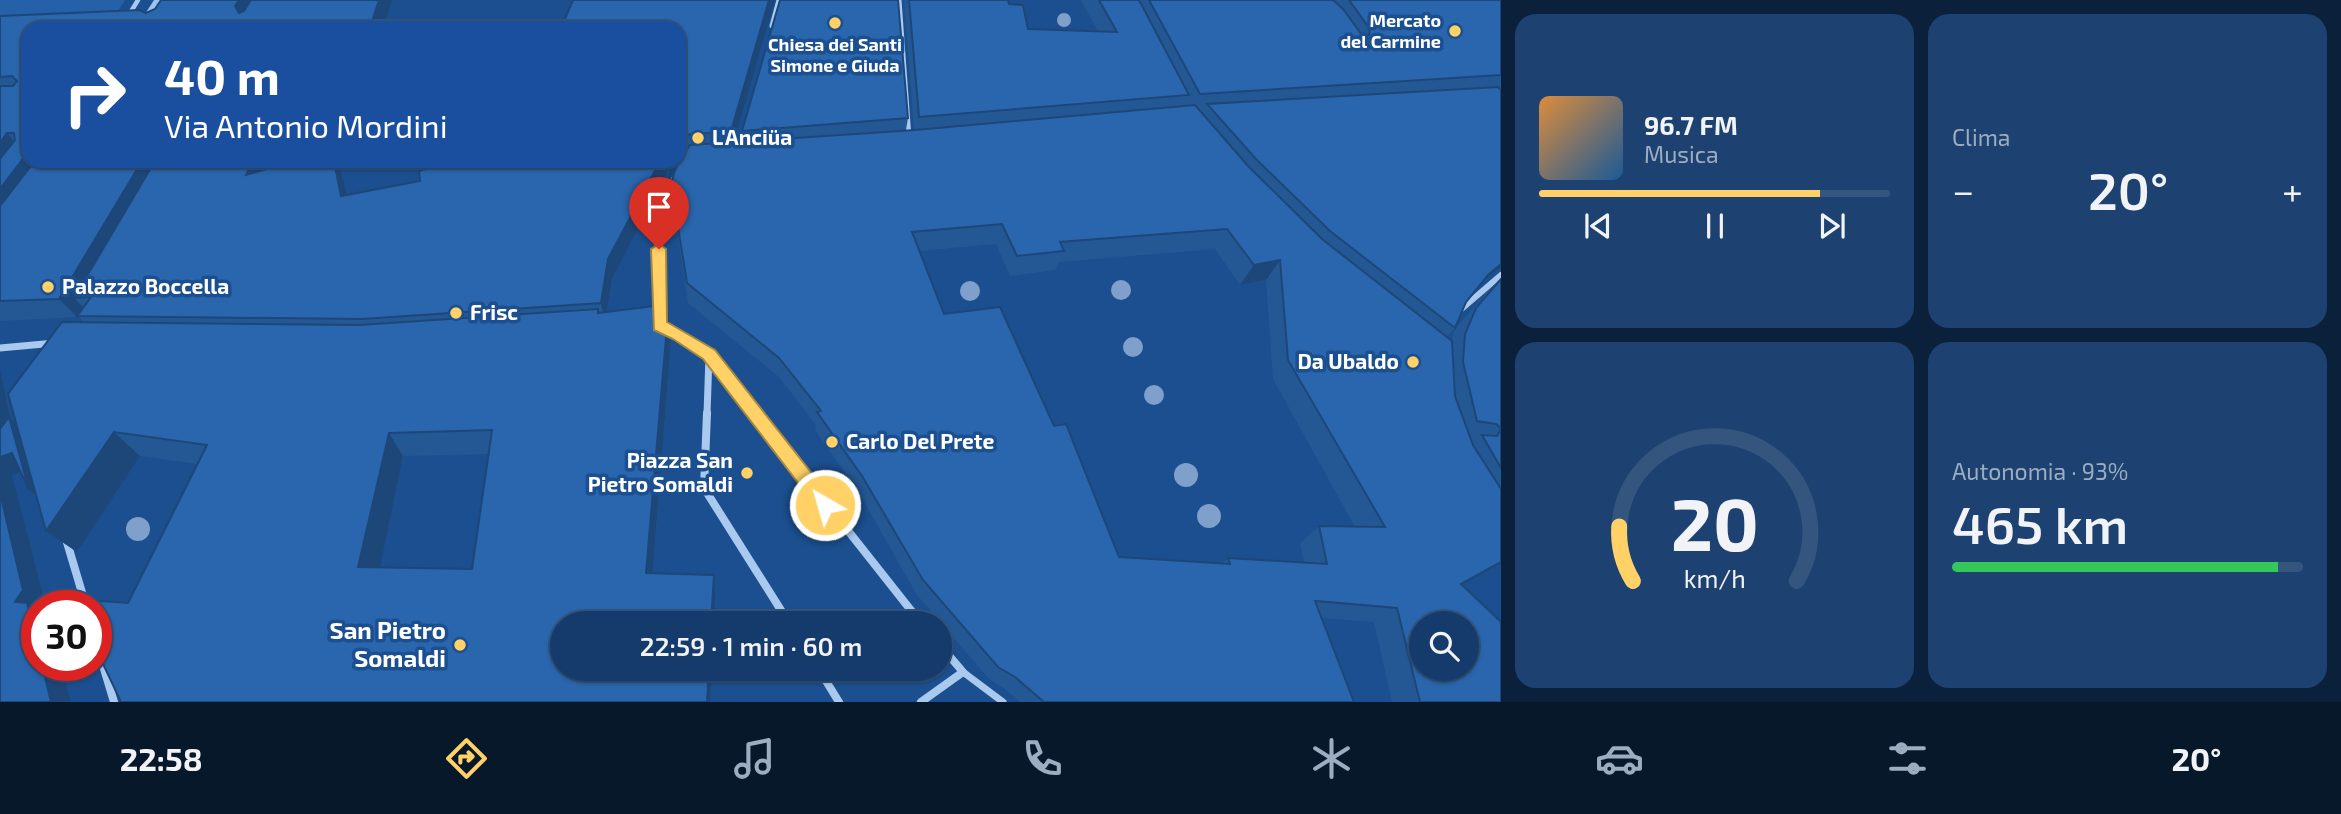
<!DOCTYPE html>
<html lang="it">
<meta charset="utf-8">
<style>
:root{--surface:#143b6b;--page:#1d4271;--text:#f1f3f6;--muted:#9dadc1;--line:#33557e;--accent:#ffd166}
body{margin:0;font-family:"Exo 2",sans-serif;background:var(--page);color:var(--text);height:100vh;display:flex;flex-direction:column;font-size:26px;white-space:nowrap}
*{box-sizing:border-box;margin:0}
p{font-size:23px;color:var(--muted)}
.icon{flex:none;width:38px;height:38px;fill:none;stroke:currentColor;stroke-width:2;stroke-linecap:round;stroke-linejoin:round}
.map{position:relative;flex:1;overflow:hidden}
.panel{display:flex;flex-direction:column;gap:14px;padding:14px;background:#0b203b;width:840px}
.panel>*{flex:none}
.top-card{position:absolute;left:21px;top:21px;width:665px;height:147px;border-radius:21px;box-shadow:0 2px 5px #0004,0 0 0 2px var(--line);background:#1a4fa0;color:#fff;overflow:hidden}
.buttons{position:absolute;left:1409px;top:611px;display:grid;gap:14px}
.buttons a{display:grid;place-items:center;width:70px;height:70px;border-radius:50%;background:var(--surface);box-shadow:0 2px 5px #0004,0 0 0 2px var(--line);font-size:35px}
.speed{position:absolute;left:21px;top:590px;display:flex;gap:14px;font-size:35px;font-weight:700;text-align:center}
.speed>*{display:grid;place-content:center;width:91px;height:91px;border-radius:50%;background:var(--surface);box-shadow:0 2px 5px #0004,0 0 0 2px var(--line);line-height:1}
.speed .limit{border:10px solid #d22;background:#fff;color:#111}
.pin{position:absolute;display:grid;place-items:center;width:60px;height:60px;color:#fff;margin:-72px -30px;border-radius:50% 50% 50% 0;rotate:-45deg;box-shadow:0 0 7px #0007}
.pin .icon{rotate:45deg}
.me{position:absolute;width:77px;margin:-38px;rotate:322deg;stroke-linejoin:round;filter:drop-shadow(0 0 5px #0008)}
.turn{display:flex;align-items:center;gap:24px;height:147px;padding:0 28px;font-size:32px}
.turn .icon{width:91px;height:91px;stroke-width:2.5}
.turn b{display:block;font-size:49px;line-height:60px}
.big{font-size:52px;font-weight:600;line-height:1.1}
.panel .card{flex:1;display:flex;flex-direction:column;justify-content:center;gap:10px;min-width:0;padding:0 24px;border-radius:21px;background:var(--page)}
.panel .dial{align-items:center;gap:0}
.dial svg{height:182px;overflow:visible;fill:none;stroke:var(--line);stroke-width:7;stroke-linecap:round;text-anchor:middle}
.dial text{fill:var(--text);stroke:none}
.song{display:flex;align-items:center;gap:21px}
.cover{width:84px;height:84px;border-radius:10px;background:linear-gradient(135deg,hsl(30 70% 55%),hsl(210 70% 35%))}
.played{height:7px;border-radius:4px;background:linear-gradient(90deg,var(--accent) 80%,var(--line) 80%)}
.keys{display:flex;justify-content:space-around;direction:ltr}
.heat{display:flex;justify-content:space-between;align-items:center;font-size:38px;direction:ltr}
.charge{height:10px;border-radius:5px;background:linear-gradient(90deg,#34c759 93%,var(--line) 0)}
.panel .tiles{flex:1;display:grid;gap:14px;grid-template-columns:repeat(2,1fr)}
.trip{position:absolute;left:550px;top:611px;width:402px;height:70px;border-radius:35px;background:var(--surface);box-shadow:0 2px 5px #0004,0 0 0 2px var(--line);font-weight:600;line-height:70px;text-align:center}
.tab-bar{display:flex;height:112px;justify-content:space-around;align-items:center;background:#08182b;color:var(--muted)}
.tab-bar .icon{width:49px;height:49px}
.tab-bar .current{color:var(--accent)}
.tab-bar b{font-size:32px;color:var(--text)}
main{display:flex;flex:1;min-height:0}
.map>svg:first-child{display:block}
.green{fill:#2461a8}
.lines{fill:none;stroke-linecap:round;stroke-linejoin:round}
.stream{fill:#9cc4f0;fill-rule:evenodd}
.pedestrian-far2{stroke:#a9c9ee;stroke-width:4.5}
.pedestrian-far1{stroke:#a9c9ee;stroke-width:6}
.pedestrian{stroke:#a9c9ee;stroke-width:7}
.minor-far2{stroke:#a9c9ee;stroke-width:5}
.minor-far1{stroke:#a9c9ee;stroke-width:7}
.minor{stroke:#a9c9ee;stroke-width:8}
.tree{fill:#7ea0ca}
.wall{fill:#245895;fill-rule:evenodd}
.shaded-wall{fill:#1d4779}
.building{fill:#2a66ad;stroke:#1d4779;stroke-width:2;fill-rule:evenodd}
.route{fill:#ffd166;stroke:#a68842;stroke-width:2}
.poi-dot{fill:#ffd166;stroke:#1b4f8f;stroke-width:2.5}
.labels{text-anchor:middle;stroke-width:7;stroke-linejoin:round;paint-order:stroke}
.far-poi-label{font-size:18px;font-weight:bold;fill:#fff;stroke:#1b4f8f;text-anchor:end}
.poi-label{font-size:21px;font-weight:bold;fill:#fff;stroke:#1b4f8f;text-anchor:start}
.near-poi-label{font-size:24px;font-weight:bold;fill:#fff;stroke:#1b4f8f;text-anchor:end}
</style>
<main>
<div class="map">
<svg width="1501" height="702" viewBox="0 0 1501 702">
<rect width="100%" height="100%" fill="#1b4f8f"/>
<polygon class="green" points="0,0 125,0 110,24 0,28"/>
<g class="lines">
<polygon class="stream" points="154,0 164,0 146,28 136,28"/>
<polyline class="pedestrian-far2" points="121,28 138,0"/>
<polyline class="pedestrian-far1" points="1458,312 1501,275"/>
<polyline class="pedestrian" points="963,672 1003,702"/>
<g class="minor-far2">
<polyline points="899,0 909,138"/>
<polyline points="772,26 779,0"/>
<polyline points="672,184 674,178"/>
</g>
<g class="minor-far1">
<polyline points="659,318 658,223 672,183"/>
<polyline points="664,328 709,355 756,414"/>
<polyline points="0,348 55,343"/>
<polyline points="707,414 709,356"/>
</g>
<g class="minor">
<polyline points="707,413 704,488 789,623"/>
<polyline points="755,413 921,623"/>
<polyline points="66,539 86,606"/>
<polyline points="96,642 114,702"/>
<polyline points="818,668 839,702"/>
<polyline points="921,702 963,672 940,645"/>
</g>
</g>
<g class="tree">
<circle cx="1064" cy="20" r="7"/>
<circle cx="1121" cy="290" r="10"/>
<circle cx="970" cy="291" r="10"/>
<circle cx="1133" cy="347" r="10"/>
<circle cx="1154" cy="395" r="10"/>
<circle cx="1186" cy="475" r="12"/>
<circle cx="1209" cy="516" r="12"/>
<circle cx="138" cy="529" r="12"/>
</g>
<path class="wall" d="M 392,0 L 384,28 L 28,28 L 28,161 L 274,161 L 270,168 L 294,161 L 337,161 L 341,170 L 346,195 L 420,181 L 430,168 L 429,161 L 679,161 L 679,28 L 775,0 L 734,142 L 743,141 L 742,131 L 908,118 L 906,130 L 914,130 L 904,0 L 1008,0 L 1009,4 L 1028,29 L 1098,31 L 1081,0 L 1501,0 L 1501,270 L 1494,272 L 1481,283 L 1466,302 L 1455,328 L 1446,337 L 1451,340 L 1456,328 L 1486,293 L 1501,278 L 1501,563 L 1462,584 L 1501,702 L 1392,702 L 1374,622 L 1322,618 L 1354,702 L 1020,702 L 1005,689 L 989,679 L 917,595 L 859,493 L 815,430 L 816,425 L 779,377 L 688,303 L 673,203 L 671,183 L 676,170 L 669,179 L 668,170 L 612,279 L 607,311 L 668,314 L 671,340 L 653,573 L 715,594 L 562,668 L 712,668 L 710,702 L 128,603 L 198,464 L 140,456 L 77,552 L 46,531 L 36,495 L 29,490 L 21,472 L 12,475 L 45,602 L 37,606 L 61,665 L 71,702 L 0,702 L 0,369 L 10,418 L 16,423 L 83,322 L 79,317 L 0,321 L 0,16 L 146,13 ZM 996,244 L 1010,276 L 1055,270 L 1059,262 L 1215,249 L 1240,285 L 1266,280 L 1273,379 L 1355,527 L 1319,526 L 1300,543 L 1304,563 L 1228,558 L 1222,564 L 1119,557 L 1054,426 L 944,314 L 919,251 ZM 488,454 L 472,569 L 380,567 L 403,456 Z"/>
<g class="shaded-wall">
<polygon points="239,0 260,0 245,25 235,6"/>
<polygon points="379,0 392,0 384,28 370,28"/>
<polygon points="769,0 775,0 731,152 731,131"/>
<polygon points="7,133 25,154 0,186 0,143"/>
<polygon points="684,135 686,155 669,179 668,161 679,161 679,143"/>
<polygon points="28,152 28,161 54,161 0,235 0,189"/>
<polygon points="142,161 168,161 74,298 84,308 77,316 78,318 59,299"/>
<polygon points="253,161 274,161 258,195 246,175"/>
<polygon points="334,161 337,161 341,170 351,216 341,196"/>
<polygon points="660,161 667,161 668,170 612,279 605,322 601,303 608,259"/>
<polygon points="1280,260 1266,280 1240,285 1254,265"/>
<polygon points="1501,264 1501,269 1494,272 1468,295"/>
<polygon points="668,314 671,340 651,593 646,573"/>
<polygon points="0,369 10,418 28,432 49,504 29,490 24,471 12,475 45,602 42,606 37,606 37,645 15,602 0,493"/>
<polygon points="114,432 140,456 77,552 46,531"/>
<polygon points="389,433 403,456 376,587 358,567"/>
<polygon points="1501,562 1501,563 1436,598 1461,584"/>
<polygon points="714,575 715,594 714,623 711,623"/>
<polygon points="42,665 61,665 71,702 51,702"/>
<polygon points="709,668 712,668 710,702 707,702"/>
</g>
<g class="building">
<polygon points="161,0 239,0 235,6 239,13 244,11 251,0 379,0 370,28 28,28 28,152 0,189 0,159 15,140 14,133 7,133 0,143 0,86 13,86 17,81 12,76 0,77 0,16 139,10 146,13 155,9"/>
<polygon points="573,0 769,0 731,131 684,135 679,143 679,28 561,28"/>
<polygon points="780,0 898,0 908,118 742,131"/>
<polygon points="909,0 1008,0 1009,4 1023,5 1028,29 1117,32 1099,0 1139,0 1189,95 919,117"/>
<polygon points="1149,0 1333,0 1343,9 1362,35 1369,35 1370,29 1349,0 1501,0 1501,75 1200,94"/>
<polygon points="1498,87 1501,90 1501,264 1488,275 1466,302 1455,328 1330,231 1255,158 1207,104"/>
<path d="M 1195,105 L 1249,167 L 1322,239 L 1452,341 L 1455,396 L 1473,445 L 1501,489 L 1501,562 L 1461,584 L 1501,622 L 1501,702 L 1420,702 L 1397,608 L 1315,601 L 1354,702 L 1044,702 L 1015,677 L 998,667 L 923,580 L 862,476 L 817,412 L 821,411 L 779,358 L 687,283 L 671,183 L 678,162 L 690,145 L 915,130 ZM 1002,224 L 1017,256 L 1064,251 L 1060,242 L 1227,229 L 1254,265 L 1280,260 L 1288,360 L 1385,527 L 1319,526 L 1327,564 L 1228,558 L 1230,564 L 1119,557 L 1066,424 L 1054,426 L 1000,307 L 944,314 L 912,232 ZM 1421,623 L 1466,623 L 1466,668 L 1421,668 Z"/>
<polygon points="35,161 142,161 59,299 0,301 0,206"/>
<polygon points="155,161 253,161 246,175 294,161 334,161 341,196 420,181 419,171 430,168 429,161 660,161 608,259 601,303 362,319 77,316 91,297 74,298"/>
<polygon points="1501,279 1501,428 1496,424 1477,421 1463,362 1465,334 1476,308"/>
<path d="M 654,306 L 668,314 L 646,573 L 714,575 L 711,623 L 562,623 L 562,668 L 709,668 L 707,702 L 121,702 L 96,649 L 96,606 L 76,606 L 73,599 L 128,603 L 207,445 L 114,432 L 46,531 L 8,394 L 62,322 L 359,325 L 598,309 L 598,313 ZM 492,430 L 472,569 L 358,567 L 389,433 Z"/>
<polygon points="9,417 29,490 12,453 0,457 0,429"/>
<polygon points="1501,429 1501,468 1482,435 1497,436"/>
<polygon points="0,493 23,590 15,602 27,603 37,645 37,665 42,665 51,702 0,702"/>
</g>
<polygon class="route" points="659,244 666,249 667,322 715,350 832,499 835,505 832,510 819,510 703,359 673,339 654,330 651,249"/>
<g class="poi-dot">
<circle cx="835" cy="23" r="7"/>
<circle cx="1455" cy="31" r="7"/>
<circle cx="698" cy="138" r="7"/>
<circle cx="48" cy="287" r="7"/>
<circle cx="456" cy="313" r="7"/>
<circle cx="1413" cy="362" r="7"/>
<circle cx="832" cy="442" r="7"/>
<circle cx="747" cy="473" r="7"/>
<circle cx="460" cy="645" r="7"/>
</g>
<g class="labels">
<g class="far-poi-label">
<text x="1441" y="27">Mercato<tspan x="1441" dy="21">del Carmine</tspan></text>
<text x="835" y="51" text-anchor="middle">Chiesa dei Santi<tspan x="835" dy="21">Simone e Giuda</tspan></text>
</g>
<g class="poi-label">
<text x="712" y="145">L'Anciüa</text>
<text x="62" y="294">Palazzo Boccella</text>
<text x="470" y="320">Frisc</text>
<text x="1399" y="369" text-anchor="end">Da Ubaldo</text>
<text x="846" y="449">Carlo Del Prete</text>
<text x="733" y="468" text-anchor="end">Piazza San<tspan x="733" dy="24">Pietro Somaldi</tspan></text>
</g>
<g class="near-poi-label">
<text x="446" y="639">San Pietro<tspan x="446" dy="28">Somaldi</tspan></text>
</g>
</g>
</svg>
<div class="buttons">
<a><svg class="icon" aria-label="search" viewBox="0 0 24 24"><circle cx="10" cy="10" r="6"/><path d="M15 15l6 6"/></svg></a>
</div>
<div class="speed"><div class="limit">30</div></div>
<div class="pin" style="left:659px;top:249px;background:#d93025"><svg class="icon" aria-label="arrive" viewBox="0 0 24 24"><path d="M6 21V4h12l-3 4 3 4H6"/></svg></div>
<svg class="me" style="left:825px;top:505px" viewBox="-20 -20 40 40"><circle r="17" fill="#ffd166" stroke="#fff" stroke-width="3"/><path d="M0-11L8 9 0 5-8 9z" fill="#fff"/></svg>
<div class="trip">22:59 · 1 min · 60 m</div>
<div class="top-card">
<div class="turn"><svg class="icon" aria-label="right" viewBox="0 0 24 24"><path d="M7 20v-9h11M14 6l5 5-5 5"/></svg><div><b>40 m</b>Via Antonio Mordini</div></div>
</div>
</div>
<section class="panel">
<div class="tiles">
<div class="card">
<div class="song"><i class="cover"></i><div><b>96.7 FM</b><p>Musica</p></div></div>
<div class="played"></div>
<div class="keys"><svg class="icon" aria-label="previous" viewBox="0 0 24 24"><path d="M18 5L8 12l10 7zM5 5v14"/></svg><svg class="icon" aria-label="pause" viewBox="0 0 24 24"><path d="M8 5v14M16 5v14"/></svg><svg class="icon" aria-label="next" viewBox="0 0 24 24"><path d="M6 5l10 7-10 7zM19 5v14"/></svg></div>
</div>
<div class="card"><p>Clima</p>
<div class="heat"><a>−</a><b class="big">20°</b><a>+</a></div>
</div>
<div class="card dial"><svg viewBox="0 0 100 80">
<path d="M14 69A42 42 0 1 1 86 69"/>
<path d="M14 69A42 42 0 0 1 8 45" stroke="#ffd166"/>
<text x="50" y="56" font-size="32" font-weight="700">20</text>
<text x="50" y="72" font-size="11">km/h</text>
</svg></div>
<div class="card"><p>Autonomia · 93%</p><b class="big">465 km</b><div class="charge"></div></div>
</div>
</section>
</main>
<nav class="tab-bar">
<b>22:58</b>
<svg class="icon current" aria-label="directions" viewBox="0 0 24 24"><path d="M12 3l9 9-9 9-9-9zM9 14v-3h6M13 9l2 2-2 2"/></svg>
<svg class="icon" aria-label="music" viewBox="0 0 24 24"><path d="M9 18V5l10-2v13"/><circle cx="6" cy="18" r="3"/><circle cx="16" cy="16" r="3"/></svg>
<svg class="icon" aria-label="phone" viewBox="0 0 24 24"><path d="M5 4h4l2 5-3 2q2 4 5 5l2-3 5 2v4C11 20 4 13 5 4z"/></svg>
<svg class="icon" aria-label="climate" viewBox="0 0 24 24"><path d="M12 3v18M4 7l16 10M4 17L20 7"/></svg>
<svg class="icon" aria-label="car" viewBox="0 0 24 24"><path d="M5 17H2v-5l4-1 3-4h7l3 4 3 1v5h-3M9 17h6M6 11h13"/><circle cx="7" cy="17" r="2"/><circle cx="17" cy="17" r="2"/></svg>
<svg class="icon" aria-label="filters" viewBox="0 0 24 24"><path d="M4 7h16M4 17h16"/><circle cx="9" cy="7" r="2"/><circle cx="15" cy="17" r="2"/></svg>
<b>20°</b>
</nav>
